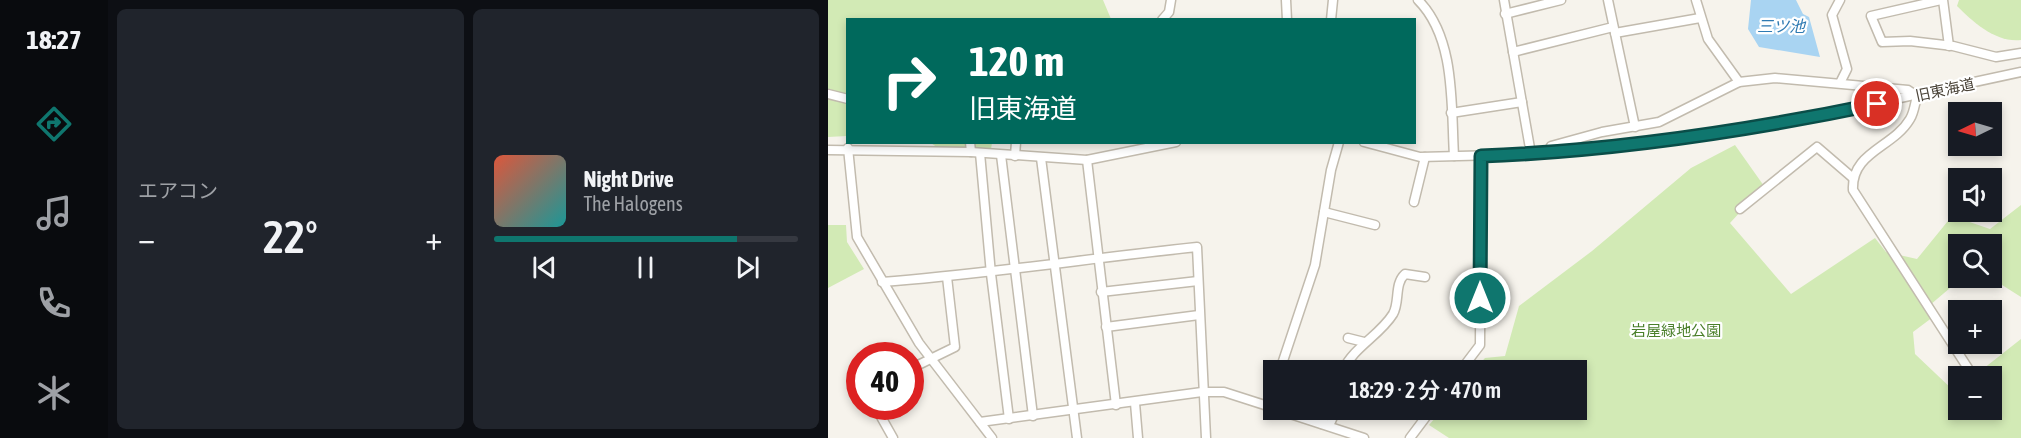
<!DOCTYPE html>
<html lang="ja">
<meta charset="utf-8">
<style>
:root{--surface:#171b24;--page:#20242c;--text:#f1f3f6;--muted:#9ea1a6;--line:#363941;--accent:#0f766e}
body{margin:0;font-family:"Asap Condensed","Noto Sans JP",sans-serif;background:var(--page);color:var(--text);height:100vh;display:flex;flex-direction:column;font-size:22px;white-space:nowrap}
*{box-sizing:border-box;margin:0}
p{font-size:20px;color:var(--muted)}
.icon{flex:none;width:33px;height:33px;fill:none;stroke:currentColor;stroke-width:2;stroke-linecap:round;stroke-linejoin:round}
.map{position:relative;flex:1;overflow:hidden}
.panel{display:flex;flex-direction:column;gap:9px;padding:9px;background:#0d0f14;width:720px}
.panel>*{flex:none}
.banner{position:absolute;left:18px;top:18px;width:570px;height:126px;border-radius:0px;box-shadow:0 3px 9px #0003;background:#00695c;color:#fff;overflow:hidden}
.needle{width:39px;rotate:265deg}
.buttons{position:absolute;left:1120px;top:102px;display:grid;gap:12px}
.buttons a{display:grid;place-items:center;width:54px;height:54px;border-radius:0px;background:var(--surface);box-shadow:0 3px 9px #0003;font-size:30px}
.speed{position:absolute;left:18px;top:342px;display:flex;gap:12px;font-size:30px;font-weight:700;text-align:center}
.speed>*{display:grid;place-content:center;width:78px;height:78px;border-radius:50%;background:var(--surface);box-shadow:0 3px 9px #0003;line-height:1}
.speed .limit{border:9px solid #d22;background:#fff;color:#111}
.pin{position:absolute;display:grid;place-items:center;width:51px;height:51px;color:#fff;margin:-26px;border:3px solid #fff;border-radius:50%;box-shadow:0 2px 6px #0007}
.me{position:absolute;width:66px;margin:-33px;rotate:0deg;stroke-linejoin:round;filter:drop-shadow(0 0 4px #0008)}
.turn{display:flex;align-items:center;gap:21px;height:126px;padding:0 24px;font-size:27px}
.turn .icon{width:78px;height:78px;stroke-width:2.5}
.turn b{display:block;font-size:42px;line-height:51px}
.big{font-size:45px;font-weight:600;line-height:1.1}
.panel .widget{flex:1;display:flex;flex-direction:column;justify-content:center;gap:9px;min-width:0;padding:0 21px;border-radius:9px;background:var(--page)}
.song{display:flex;align-items:center;gap:18px}
.cover{width:72px;height:72px;border-radius:9px;background:linear-gradient(135deg,hsl(10 70% 55%),hsl(180 70% 35%))}
.played{height:6px;border-radius:3px;background:linear-gradient(90deg,var(--accent) 80%,var(--line) 80%)}
.keys{display:flex;justify-content:space-around;direction:ltr}
.heat{display:flex;justify-content:space-between;align-items:center;font-size:33px;direction:ltr}
.panel .tiles{flex:1;display:grid;gap:9px;grid-template-columns:repeat(2,1fr)}
.trip{position:absolute;left:435px;top:360px;width:324px;height:60px;border-radius:0px;background:var(--surface);box-shadow:0 3px 9px #0003;font-weight:600;line-height:60px;text-align:center}
main{display:flex;flex:1;min-height:0}
.tab-bar{display:flex;flex-direction:column;width:108px;justify-content:space-around;align-items:center;background:#090b0e;color:var(--muted)}
.tab-bar .icon{width:42px;height:42px}
.tab-bar .selected{color:var(--accent)}
.tab-bar b{font-size:27px;color:var(--text)}
.map>svg:first-child{display:block}
.green{fill:#d2eab5}
.water{fill:#a9d4f2}
.lines{fill:none;stroke-linecap:round;stroke-linejoin:round}
.minor-casing{stroke:#c2bbae;stroke-width:11}
.minor{stroke:#fff;stroke-width:8}
.route-casing{stroke:#0a4d48;stroke-width:15}
.route{stroke:#0f766e;stroke-width:10}
.labels{text-anchor:middle;stroke-width:4.5;stroke-linejoin:round;paint-order:stroke}
.street-label{font-size:15px;fill:#4b4439;stroke:#fff}
.park-label{font-size:15px;fill:#4a7f2a;stroke:#fff}
.water-label{font-size:16px;font-style:italic;fill:#2e7ab2;stroke:#fff}
</style>
<main>
<nav class="tab-bar">
<b>18:27</b>
<svg class="icon selected" aria-label="directions" viewBox="0 0 24 24"><path d="M12 3l9 9-9 9-9-9zM9 14v-3h6M13 9l2 2-2 2"/></svg>
<svg class="icon" aria-label="music" viewBox="0 0 24 24"><path d="M9 18V5l10-2v13"/><circle cx="6" cy="18" r="3"/><circle cx="16" cy="16" r="3"/></svg>
<svg class="icon" aria-label="phone" viewBox="0 0 24 24"><path d="M5 4h4l2 5-3 2q2 4 5 5l2-3 5 2v4C11 20 4 13 5 4z"/></svg>
<svg class="icon" aria-label="climate" viewBox="0 0 24 24"><path d="M12 3v18M4 7l16 10M4 17L20 7"/></svg>
</nav>
<section class="panel">
<div class="tiles">
<div class="widget"><p>エアコン</p>
<div class="heat"><a>−</a><b class="big">22°</b><a>+</a></div>
</div>
<div class="widget">
<div class="song"><i class="cover"></i><div><b>Night Drive</b><p>The Halogens</p></div></div>
<div class="played"></div>
<div class="keys"><svg class="icon" aria-label="previous" viewBox="0 0 24 24"><path d="M18 5L8 12l10 7zM5 5v14"/></svg><svg class="icon" aria-label="pause" viewBox="0 0 24 24"><path d="M8 5v14M16 5v14"/></svg><svg class="icon" aria-label="next" viewBox="0 0 24 24"><path d="M6 5l10 7-10 7zM19 5v14"/></svg></div>
</div>
</div>
</section>
<div class="map">
<svg width="1193" height="438" viewBox="0 0 1193 438">
<rect width="100%" height="100%" fill="#f6f3ec"/>
<g class="green">
<polygon points="0,0 275,0 283,19 20,20 19,136 0,137"/>
<path d="M 1131,0 L 1193,0 L 1193,40 C 1168,43 1145,22 1129,6 Z"/>
<polygon points="103,143 164,143 163,149 110,148"/>
<polygon points="907,145 936,186 902,223 963,294 1047,238 1058,252 1089,259 1124,216 1162,229 1193,205 1193,297 1163,278 1164,244 1131,244 1131,278 1143,278 1122,288 1102,305 1109,314 1085,332 1087,354 1126,391 1131,389 1131,410 1164,410 1164,376 1146,376 1193,339 1193,438 621,438 601,425 614,410 748,410 748,370 646,370 657,358 677,356 691,306 764,251 863,168"/>
<polygon points="0,225 18,225 19,242 36,269 0,288"/>
</g>
<polygon class="water" points="923,0 968,0 975,14 981,17 992,57 931,47 920,29"/>
<g class="lines">
<g class="minor-casing">
<g id="minor">
<polyline points="458,0 459,20"/>
<path d="M 590,0 C 628,38 623,106 626,156"/>
<polyline points="676,0 703,154"/>
<polyline points="780,0 807,127"/>
<polyline points="868,0 880,39 911,82"/>
<polyline points="1012,0 1004,15 1019,69 1012,83"/>
<polyline points="1113,0 1043,16 1054,42 1082,41 1125,46 1168,57 1193,53"/>
<polyline points="1115,0 1121,46"/>
<polyline points="677,14 733,0"/>
<polyline points="334,20 341,12 343,0"/>
<polyline points="503,20 505,0"/>
<polyline points="787,33 872,18"/>
<polyline points="685,52 785,27"/>
<polyline points="0,94 20,99"/>
<polyline points="623,113 694,102"/>
<polyline points="142,142 143,152"/>
<polyline points="536,142 592,157 703,154 812,144 970,120 1193,72"/>
<polyline points="20,148 29,237 91,343 164,438"/>
<polyline points="0,150 143,152 259,160 348,142"/>
<polyline points="152,153 163,274 181,419"/>
<path d="M 720,153 L 723,146 L 774,132 L 831,122 L 911,82 L 947,78 L 1080,90 L 1089,96 C 1087,103 1086,113 1082,119 C 1065,148 1023,152 1025,190 L 1145,376"/>
<polyline points="173,155 205,416"/>
<polyline points="187,156 188,142"/>
<polyline points="213,158 249,438"/>
<polyline points="259,160 288,405"/>
<polyline points="586,202 597,157"/>
<polyline points="912,209 989,147 1025,178"/>
<polyline points="496,212 547,225"/>
<path d="M 54,282 C 159,274 264,258 369,247 L 378,438"/>
<polyline points="273,292 370,281"/>
<polyline points="278,327 371,315"/>
<polyline points="520,338 536,342"/>
<polyline points="82,369 127,347 119,277"/>
<polyline points="452,370 487,265 503,170 511,142"/>
<path d="M 515,370 C 526,347 552,335 565,314 C 572,302 566,284 577,274 L 597,277"/>
<polyline points="633,370 652,345 653,156"/>
<polyline points="307,403 310,438"/>
<polyline points="47,406 65,438"/>
<polyline points="440,406 446,388"/>
<polyline points="450,410 536,438"/>
<polyline points="152,422 374,392 396,392 446,408"/>
<polyline points="494,424 499,410"/>
<polyline points="501,426 508,410"/>
<polyline points="582,438 603,410"/>
</g>
</g>
<use href="#minor" class="minor"/>
</g>
<g class="lines">
<g class="route-casing">
<path id="route" d="M 652,298 L 653,156 C 787,151 919,131 1049,104"/>
</g>
<use href="#route" class="route"/>
</g>
<g class="labels">
<g class="street-label">
<text transform="translate(1117 90) rotate(-12)" y="5">旧東海道</text>
</g>
<g class="park-label">
<text x="848" y="336">岩屋緑地公園</text>
</g>
<g class="water-label">
<text x="953" y="32">三ツ池</text>
</g>
</g>
</svg>
<div class="buttons">
<a><svg class="needle" viewBox="-14 -14 28 28"><path d="M0-13l5 13h-10z" fill="#e53935"/><path d="M0 13l5-13h-10z" fill="#9ea1a6"/></svg></a>
<a><svg class="icon" aria-label="sound" viewBox="0 0 24 24"><path d="M4 9h4l5-4v14l-5-4H4zM17 9q2 3 0 6"/></svg></a>
<a><svg class="icon" aria-label="search" viewBox="0 0 24 24"><circle cx="10" cy="10" r="6"/><path d="M15 15l6 6"/></svg></a>
<a>+</a>
<a>−</a>
</div>
<div class="speed"><div class="limit">40</div></div>
<div class="pin" style="left:1049px;top:104px;background:#d93025"><svg class="icon" aria-label="arrive" viewBox="0 0 24 24"><path d="M6 21V4h12l-3 4 3 4H6"/></svg></div>
<svg class="me" style="left:652px;top:298px" viewBox="-20 -20 40 40"><circle r="17" fill="#0f766e" stroke="#fff" stroke-width="3"/><path d="M0-11L8 9 0 5-8 9z" fill="#fff"/></svg>
<div class="trip">18:29 · 2 分 · 470 m</div>
<div class="banner">
<div class="turn"><svg class="icon" aria-label="right" viewBox="0 0 24 24"><path d="M7 20v-9h11M14 6l5 5-5 5"/></svg><div><b>120 m</b>旧東海道</div></div>
</div>
</div>
</main>
